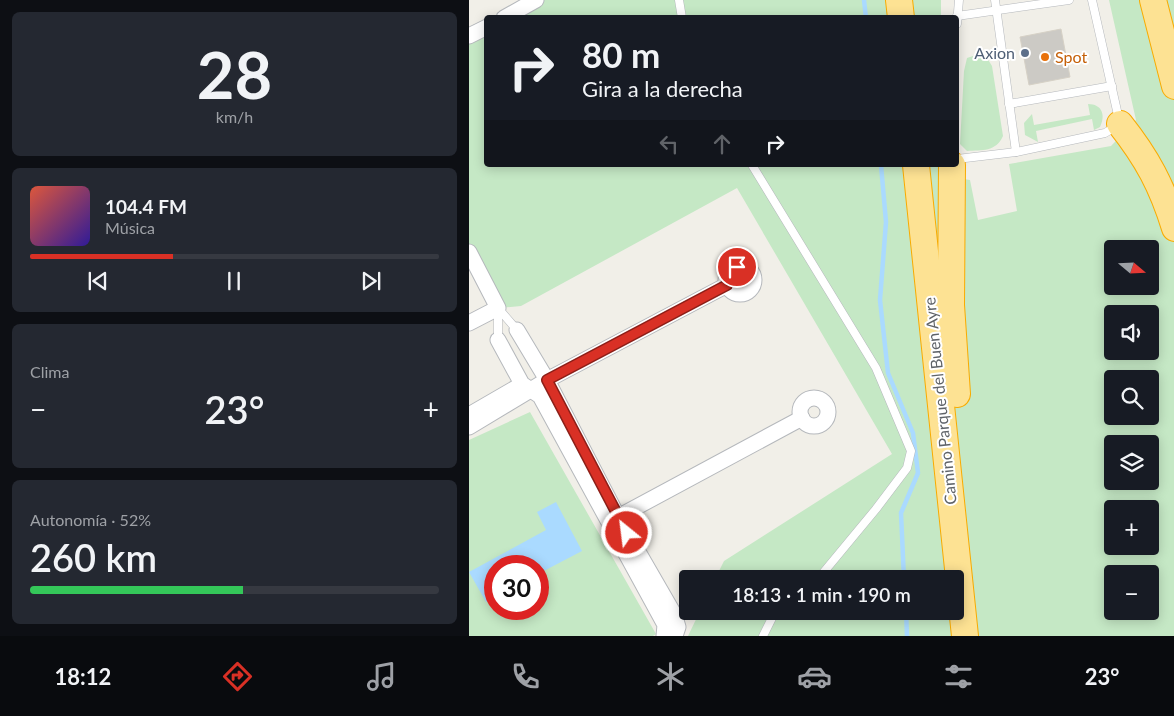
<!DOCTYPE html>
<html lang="es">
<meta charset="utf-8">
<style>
:root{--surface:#171b24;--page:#242831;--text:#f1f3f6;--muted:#9ea1a6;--line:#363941;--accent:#d93025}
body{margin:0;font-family:Lato,sans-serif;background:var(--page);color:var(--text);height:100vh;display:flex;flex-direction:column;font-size:19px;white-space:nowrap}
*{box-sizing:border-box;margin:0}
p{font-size:16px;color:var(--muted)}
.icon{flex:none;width:28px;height:28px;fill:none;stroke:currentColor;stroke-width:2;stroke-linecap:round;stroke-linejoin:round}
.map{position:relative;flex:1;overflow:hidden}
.side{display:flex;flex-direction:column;gap:12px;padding:12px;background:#0d0f14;width:469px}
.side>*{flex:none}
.banner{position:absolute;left:15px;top:15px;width:475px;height:152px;border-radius:5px;box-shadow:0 2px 12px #0003;background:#171b24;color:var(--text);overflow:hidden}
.needle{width:32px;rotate:109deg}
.fabs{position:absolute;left:635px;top:240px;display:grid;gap:10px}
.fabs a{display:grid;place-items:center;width:55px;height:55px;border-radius:5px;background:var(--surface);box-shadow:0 2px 12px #0003;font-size:25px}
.speed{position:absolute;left:15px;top:555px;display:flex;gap:10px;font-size:25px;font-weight:700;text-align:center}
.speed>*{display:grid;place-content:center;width:65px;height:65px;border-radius:50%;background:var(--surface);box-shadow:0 2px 12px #0003;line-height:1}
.speed .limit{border:8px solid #d22;background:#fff;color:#111}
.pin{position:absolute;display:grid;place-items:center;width:42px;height:42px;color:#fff;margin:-21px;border:2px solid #fff;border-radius:50%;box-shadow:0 1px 5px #0007}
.me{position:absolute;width:55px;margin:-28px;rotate:331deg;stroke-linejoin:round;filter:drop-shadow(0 0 4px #0008)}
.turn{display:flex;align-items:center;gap:18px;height:105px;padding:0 15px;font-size:22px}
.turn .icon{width:65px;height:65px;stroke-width:2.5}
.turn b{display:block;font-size:35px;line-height:42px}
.lanes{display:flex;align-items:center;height:48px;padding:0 15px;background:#0003;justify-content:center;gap:25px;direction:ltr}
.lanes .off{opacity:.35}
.big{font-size:38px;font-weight:600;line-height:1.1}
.side .tile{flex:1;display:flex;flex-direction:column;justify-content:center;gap:8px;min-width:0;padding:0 18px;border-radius:8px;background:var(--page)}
.side .dial{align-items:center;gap:0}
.dial b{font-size:65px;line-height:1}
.song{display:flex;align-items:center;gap:15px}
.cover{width:60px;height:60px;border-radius:8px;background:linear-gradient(135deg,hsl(10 70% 55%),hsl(250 70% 35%))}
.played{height:5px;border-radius:2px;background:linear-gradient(90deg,var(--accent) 35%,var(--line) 35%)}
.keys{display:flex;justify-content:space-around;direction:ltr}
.heat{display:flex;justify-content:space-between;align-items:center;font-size:28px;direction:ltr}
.charge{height:8px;border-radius:4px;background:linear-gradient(90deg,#34c759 52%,var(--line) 0)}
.trip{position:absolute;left:210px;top:570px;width:285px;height:50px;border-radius:5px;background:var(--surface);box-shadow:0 2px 12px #0003;font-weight:600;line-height:50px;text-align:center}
.tab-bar{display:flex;height:80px;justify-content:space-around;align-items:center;background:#090b0e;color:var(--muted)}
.tab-bar .icon{width:35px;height:35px}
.tab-bar .on{color:var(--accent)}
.tab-bar b{font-size:22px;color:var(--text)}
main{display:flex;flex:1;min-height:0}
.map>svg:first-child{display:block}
.green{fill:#c5e8c5;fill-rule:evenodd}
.water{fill:#aadaff}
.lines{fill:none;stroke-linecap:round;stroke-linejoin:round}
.stream{stroke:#aadaff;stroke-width:4.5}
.building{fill:#cccac5;stroke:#d6d1c6}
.service-casing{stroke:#b5b8bc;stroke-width:9}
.minor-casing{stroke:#b5b8bc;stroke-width:17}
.motorway-casing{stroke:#f9ab00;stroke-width:28}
.service{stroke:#fff;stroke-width:8}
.minor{stroke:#fff;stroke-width:15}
.motorway{stroke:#fde293;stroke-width:26}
.route-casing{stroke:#8d1f18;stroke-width:12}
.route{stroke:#d93025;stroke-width:9}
.service-dot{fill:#5c6f8a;stroke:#fff;stroke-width:2}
.food-dot{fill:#e8710a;stroke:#fff;stroke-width:2}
.labels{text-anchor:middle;stroke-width:4;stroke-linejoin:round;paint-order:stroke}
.service-label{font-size:16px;fill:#4e5e75;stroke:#fff;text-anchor:end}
.food-label{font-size:16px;fill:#c56008;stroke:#fff;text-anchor:start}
.street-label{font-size:16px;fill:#5f6368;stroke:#fff}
</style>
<main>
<section class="side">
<div class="tile dial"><b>28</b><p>km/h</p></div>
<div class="tile">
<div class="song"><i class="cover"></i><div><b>104.4 FM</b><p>Música</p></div></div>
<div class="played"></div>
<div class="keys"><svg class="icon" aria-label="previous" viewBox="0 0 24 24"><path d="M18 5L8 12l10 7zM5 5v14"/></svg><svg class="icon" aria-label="pause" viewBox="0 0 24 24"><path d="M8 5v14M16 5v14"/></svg><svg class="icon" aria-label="next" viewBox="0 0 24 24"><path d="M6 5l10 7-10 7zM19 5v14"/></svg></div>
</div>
<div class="tile"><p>Clima</p>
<div class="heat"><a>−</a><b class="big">23°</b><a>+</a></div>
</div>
<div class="tile"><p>Autonomía · 52%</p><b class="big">260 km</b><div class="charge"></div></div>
</section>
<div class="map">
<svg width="706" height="636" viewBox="0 0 706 636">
<rect width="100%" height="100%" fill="#f1efe8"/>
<g class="green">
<polygon points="67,0 472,0 472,18 35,18"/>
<path d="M 640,0 L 705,0 L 705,636 L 219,636 L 231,611 L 486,611 L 486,579 L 246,579 L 255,561 L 423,454 L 268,188 L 52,306 L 29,308 L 0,252 L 0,36 L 17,27 L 18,165 L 476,165 L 476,176 L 501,180 L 509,220 L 548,211 L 540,164 L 642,146 L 667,120 ZM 644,249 L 681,249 L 681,286 L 644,286 ZM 644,314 L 681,314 L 681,351 L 644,351 ZM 644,379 L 681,379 L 681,416 L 644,416 ZM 644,444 L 681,444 L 681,481 L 644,481 ZM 644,509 L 681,509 L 681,546 L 644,546 ZM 644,574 L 681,574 L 681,611 L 644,611 Z"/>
<path d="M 510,54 L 518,58 L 523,66 L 534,136 C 527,152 513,150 498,151 L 491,144 L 495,71 L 498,58 Z"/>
<path d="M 619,104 C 633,104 637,115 631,127 L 625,130 L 623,119 L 567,131 L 569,142 L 556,135 L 555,123 L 563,114 L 565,125 L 621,115 Z"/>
<path d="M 61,412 L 187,634 L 184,636 L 0,636 L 0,440 ZM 26,566 L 69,566 L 69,609 L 26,609 Z"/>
</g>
<polygon class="water" points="87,502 113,551 69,574 69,566 26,566 26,597 17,602 0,572 77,530 68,512"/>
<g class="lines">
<g class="stream">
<polyline points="395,0 397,18"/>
<polyline points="412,165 417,222 411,300 419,373 444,433 449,473 432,513 435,579"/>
<polyline points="437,611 438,636"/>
</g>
</g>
<polygon class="building" points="592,29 601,77 560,85 551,37"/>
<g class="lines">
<g class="service-casing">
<g id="service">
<polyline points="210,0 213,18"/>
<polyline points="526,0 547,152"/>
<polyline points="488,16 600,0"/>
<polyline points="488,24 490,0"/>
<polyline points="540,104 643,86"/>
<polyline points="488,159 547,152 636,133 651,124 623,0"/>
<polyline points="283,165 407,368 442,451 438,468 407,509 349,579"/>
<polyline points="29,308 29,340"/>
<polyline points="29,308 48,330"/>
<polyline points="294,636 304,616 309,611"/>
</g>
</g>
<g class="minor-casing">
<g id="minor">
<polyline points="35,18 67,0"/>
<polyline points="0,36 18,27"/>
<polyline points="0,252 29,308 0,323"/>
<circle cx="271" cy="280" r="14"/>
<polyline points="48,330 78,380 149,517 205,614 209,627 206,636"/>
<polyline points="29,340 53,384 71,396 196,625 195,636"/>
<circle cx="345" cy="412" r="14"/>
<polyline points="0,415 50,386"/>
<polyline points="0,427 78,380 258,285"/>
<polyline points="142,523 149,517 333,418"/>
</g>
</g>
<g class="motorway-casing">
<g id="motorway">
<polyline points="430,0 432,18"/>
<polyline points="684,0 706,86"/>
<path d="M 651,124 C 678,158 693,186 706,228"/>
<polyline points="447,165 496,636"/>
<polyline points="483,165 482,305 488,394"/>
</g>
</g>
<use href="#service" class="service"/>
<use href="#minor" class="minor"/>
<use href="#motorway" class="motorway"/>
</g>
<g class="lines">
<g class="route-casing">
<polyline id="route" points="158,533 78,380 258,285 260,272 268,267"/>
</g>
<use href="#route" class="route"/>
</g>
<circle class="service-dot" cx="556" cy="53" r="5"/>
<circle class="food-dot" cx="576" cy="57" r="5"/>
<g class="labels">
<g class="service-label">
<text x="546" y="59">Axion</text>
</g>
<g class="food-label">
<text x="586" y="63">Spot</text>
</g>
<g class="street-label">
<text transform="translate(471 401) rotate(-96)" y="6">Camino Parque del Buen Ayre</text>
</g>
</g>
</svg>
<div class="fabs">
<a><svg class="needle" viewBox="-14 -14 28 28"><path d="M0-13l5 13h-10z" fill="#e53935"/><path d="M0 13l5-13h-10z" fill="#9ea1a6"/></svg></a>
<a><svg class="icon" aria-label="sound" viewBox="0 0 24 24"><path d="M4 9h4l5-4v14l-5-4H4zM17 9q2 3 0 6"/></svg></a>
<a><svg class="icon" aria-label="search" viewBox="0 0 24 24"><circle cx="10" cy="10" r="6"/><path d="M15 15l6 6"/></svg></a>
<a><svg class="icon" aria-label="layers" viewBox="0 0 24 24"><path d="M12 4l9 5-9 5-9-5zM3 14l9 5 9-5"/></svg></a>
<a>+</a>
<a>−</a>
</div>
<div class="speed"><div class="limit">30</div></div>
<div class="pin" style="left:268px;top:267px;background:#d93025"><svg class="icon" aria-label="arrive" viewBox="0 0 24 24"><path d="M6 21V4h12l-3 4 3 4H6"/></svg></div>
<svg class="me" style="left:158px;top:533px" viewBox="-20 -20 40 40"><circle r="17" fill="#d93025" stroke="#fff" stroke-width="3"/><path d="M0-11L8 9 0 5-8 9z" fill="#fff"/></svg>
<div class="trip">18:13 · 1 min · 190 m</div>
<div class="banner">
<div class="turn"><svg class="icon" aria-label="right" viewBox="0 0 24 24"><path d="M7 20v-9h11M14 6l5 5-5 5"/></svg><div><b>80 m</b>Gira a la derecha</div></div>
<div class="lanes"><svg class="icon off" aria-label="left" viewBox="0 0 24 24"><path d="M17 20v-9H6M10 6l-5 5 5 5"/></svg><svg class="icon off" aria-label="ahead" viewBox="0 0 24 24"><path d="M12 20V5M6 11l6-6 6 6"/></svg><svg class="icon" aria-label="right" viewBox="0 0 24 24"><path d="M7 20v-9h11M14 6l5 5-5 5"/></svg></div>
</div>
</div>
</main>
<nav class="tab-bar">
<b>18:12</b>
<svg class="icon on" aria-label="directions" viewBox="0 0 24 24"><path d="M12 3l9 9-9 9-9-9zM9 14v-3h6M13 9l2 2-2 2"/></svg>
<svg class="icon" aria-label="music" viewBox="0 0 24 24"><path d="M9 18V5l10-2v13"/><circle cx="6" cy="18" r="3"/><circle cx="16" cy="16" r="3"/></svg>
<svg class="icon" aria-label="phone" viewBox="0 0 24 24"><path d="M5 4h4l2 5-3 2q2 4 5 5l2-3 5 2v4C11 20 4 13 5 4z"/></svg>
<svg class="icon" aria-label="climate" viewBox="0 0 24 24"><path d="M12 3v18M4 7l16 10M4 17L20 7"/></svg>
<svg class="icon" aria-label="car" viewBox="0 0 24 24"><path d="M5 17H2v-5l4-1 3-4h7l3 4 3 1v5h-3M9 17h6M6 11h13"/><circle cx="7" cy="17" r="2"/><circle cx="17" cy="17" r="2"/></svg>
<svg class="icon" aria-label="filters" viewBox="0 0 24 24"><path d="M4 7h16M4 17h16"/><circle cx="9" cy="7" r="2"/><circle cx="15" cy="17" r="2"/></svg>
<b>23°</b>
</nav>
